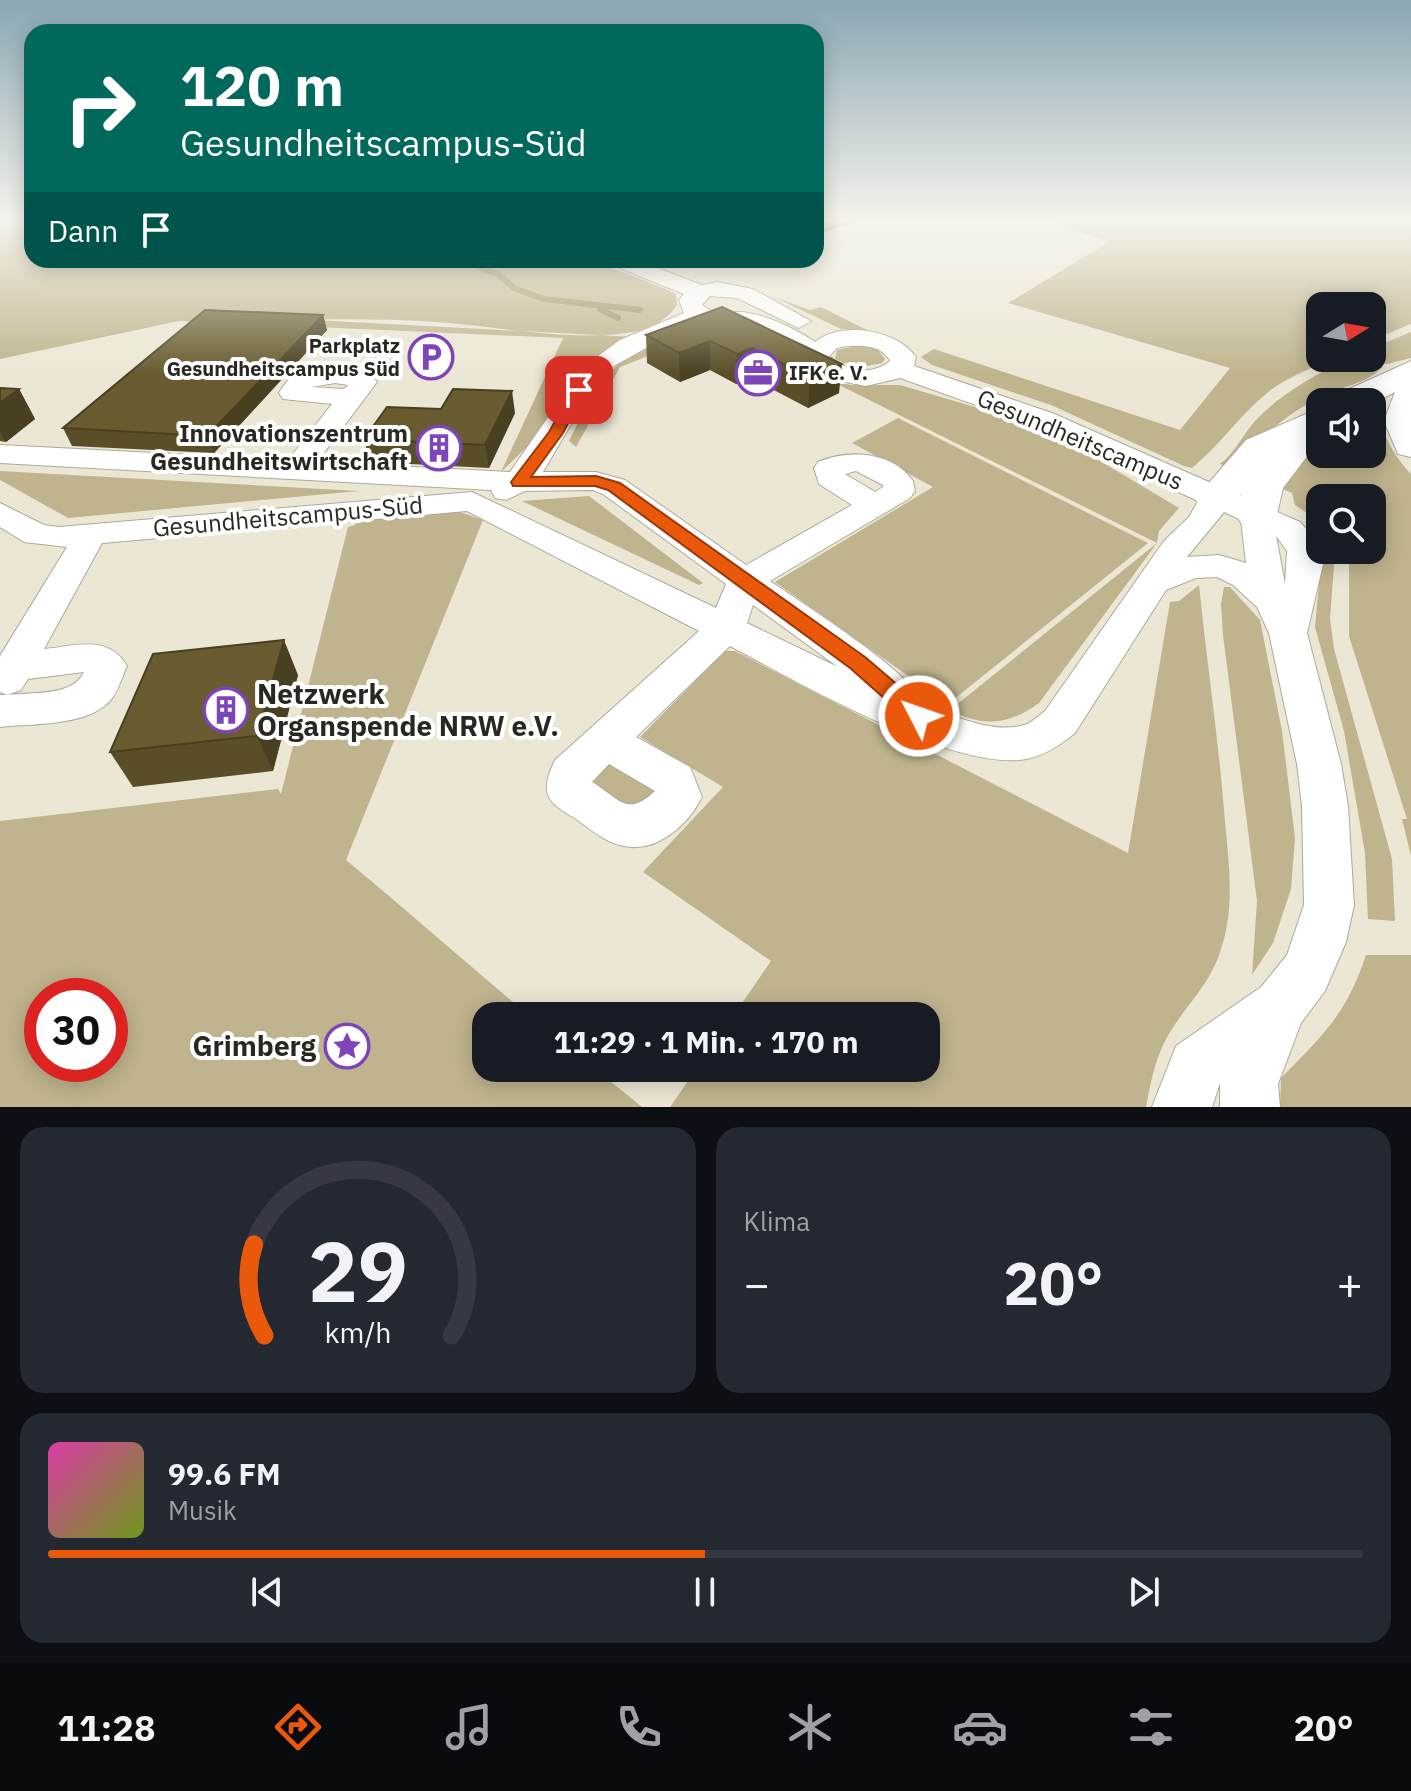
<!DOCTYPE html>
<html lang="de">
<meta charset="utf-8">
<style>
:root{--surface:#171b24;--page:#242831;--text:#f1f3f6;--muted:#9ea1a6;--line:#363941;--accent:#ea580c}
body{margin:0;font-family:"IBM Plex Sans",sans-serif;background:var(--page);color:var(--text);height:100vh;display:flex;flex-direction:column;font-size:30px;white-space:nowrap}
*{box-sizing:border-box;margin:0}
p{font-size:26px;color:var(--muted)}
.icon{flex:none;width:44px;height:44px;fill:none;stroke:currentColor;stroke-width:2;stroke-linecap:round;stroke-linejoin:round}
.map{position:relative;height:1107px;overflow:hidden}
.drawer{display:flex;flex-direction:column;gap:20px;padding:20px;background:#0d0f14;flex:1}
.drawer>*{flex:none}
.banner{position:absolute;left:24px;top:24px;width:800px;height:244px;border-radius:24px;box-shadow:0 4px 20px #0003;background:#00695c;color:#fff;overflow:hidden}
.needle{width:52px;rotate:79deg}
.fabs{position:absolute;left:1306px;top:292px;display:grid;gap:16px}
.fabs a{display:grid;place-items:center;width:80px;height:80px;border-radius:16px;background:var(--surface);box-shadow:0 4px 20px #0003;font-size:40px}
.speed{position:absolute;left:24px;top:978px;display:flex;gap:16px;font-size:40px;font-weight:700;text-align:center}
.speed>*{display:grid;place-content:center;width:104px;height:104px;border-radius:50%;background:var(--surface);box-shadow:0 4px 20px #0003;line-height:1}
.speed .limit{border:12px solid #d22;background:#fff;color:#111}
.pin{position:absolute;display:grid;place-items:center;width:68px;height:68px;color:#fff;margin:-34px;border-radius:16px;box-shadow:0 4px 12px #0006}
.me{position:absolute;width:88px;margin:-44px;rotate:311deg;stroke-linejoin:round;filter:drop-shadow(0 0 6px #0008)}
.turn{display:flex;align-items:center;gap:28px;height:168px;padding:0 24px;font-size:36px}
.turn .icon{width:104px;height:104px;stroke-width:2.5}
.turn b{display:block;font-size:56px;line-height:68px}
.then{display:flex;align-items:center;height:76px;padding:0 24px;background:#0003;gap:16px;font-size:30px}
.big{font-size:60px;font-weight:700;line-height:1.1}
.drawer .tile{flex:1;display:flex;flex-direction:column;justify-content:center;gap:12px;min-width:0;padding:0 28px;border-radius:24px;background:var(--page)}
.drawer .dial{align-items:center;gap:0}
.dial svg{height:208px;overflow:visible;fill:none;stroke:var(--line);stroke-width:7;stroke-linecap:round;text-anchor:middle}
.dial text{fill:var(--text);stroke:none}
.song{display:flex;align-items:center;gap:24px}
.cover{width:96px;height:96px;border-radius:12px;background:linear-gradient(135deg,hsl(320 70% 55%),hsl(80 70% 35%))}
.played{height:8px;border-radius:4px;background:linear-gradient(90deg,var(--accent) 50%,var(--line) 50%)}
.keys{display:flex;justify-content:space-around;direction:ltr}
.heat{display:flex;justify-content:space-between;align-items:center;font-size:44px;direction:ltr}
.drawer .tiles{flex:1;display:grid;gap:20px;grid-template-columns:1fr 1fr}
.tile:last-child{grid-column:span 2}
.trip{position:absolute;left:472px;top:1002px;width:468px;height:80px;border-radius:24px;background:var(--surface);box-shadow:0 4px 20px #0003;font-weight:700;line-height:80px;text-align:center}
.tabs{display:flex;height:128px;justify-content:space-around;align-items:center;background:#090b0e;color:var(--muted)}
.tabs .icon{width:56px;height:56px}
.tabs .active{color:var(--accent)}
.tabs b{font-size:36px;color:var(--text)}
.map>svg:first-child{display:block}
.green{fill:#bfb48d;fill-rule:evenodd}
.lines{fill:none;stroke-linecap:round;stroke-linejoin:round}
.stream{stroke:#9e9164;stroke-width:6}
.minor-casing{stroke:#aea998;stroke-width:2}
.highway-casing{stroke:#aea998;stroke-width:2}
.minor{fill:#fff;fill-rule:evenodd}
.highway{fill:#fff;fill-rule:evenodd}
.wall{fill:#594e28}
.shaded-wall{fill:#484021}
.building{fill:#675b2f;stroke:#484021;stroke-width:2}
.route{fill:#ea580c;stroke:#983908;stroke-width:2}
.labels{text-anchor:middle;stroke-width:8;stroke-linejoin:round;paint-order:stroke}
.far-poi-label{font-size:20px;font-weight:bold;fill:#292720;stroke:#fff;text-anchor:end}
.poi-label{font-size:24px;font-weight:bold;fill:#292720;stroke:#fff;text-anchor:end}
.street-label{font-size:24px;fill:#292720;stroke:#fff}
.near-poi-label{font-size:28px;font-weight:bold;fill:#292720;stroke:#fff;text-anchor:start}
</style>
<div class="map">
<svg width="1411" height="1107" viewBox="0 0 1411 1107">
<rect width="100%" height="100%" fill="#ece7d5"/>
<g class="green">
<path d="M 0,219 L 32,219 L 32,260 L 591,260 L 666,289 L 676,294 L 677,304 C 672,316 651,329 638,331 C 581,343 507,328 449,323 C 398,318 346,320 296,319 L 634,337 L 587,365 L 530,444 L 501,472 L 563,338 L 179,321 L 0,359 Z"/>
<path d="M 1044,219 L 1411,219 L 1411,324 L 1372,340 L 1372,306 L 1320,306 L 1320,358 L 1332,358 C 1311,369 1285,378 1267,393 C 1239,416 1220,445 1192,468 L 1184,466 L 1051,405 L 932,365 L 921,357 L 934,349 L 1180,430 L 1230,368 L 1008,303 L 1109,242 Z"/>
<polygon points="774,297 810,310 821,307 869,331 841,329"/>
<path d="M 722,327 L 620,367 L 576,447 L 569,441 C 579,421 589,398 603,380 C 628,347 683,334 722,327 Z"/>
<polygon points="1411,332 1411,358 1387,364 1341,362 1349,358 1372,358 1372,348"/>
<polygon points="861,345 878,350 885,359 882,363 857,368 835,359 837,350"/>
<path d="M 1335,365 L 1383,367 C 1365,385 1341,386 1320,397 C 1286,414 1257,441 1230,468 L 1220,464 C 1235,453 1243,434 1256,420 C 1279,396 1307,380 1335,365 Z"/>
<path d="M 829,380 L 851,385 L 900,385 L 975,407 L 1095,458 L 1179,508 L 1159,531 L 1157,543 L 1039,703 C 1011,724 982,728 950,710 L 1157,543 Z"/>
<path d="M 1379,397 L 1385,399 C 1375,427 1392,453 1411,474 L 1411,856 L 1402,819 L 1407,819 L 1349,636 L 1349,564 L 1345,550 L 1372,550 L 1372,498 L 1320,498 L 1320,522 L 1295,505 L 1292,493 L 1278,487 L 1294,459 L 1320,439 L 1320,454 L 1372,454 L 1372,402 Z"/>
<polygon points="898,418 1148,543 948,704 775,582 933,487 852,443"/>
<polygon points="0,471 359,491 68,518 0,480"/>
<polygon points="589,496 703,583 699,585 522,501"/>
<path d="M 457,511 L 483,520 L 346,860 C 408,911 468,965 530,1016 L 486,1016 L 486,1068 L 594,1068 L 642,1107 L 0,1107 L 0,821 L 278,789 L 281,794 L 348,527 L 355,525 L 356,519 ZM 42,996 L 110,996 L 110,1064 L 42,1064 Z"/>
<polygon points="1322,550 1332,550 1334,566 1330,619 1334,649 1392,859 1395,921 1368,919 1365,853 1344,731 1315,627"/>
<path d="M 1199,585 C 1207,664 1219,742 1225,822 C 1229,864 1235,908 1221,949 C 1211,983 1188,1003 1170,1032 C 1156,1055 1151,1080 1146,1107 L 670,1107 L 697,1068 L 926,1068 L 926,1016 L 733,1016 L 771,961 L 643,872 L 723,787 L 640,737 L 725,651 L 735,651 L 1128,853 L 1170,602 L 1179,601 Z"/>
<polygon points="1224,587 1230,587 1260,620 1282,731 1295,838 1291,889 1273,943 1252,975 1257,901 1223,635 1221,604"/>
<polygon points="608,763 661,791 630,810 590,785 592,773"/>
<path d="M 1366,955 L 1411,955 L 1411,1107 L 1280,1107 L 1281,1078 C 1323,1035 1346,1015 1366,955 Z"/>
</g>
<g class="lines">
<g class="stream">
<polyline points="462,260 499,275 514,288 544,299 640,310"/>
<polyline points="600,309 618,318"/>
</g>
<g class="minor-casing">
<path id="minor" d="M 607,260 L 636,260 L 702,285 L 717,282 L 753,289 L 811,321 L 799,328 L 737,298 L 710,296 L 702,305 L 721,317 L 717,322 L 702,322 L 666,337 L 612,367 L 591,390 L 543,472 L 596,472 L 625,480 L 746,565 L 852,505 L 819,484 L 814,468 L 818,462 C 848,449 893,451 913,481 L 915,491 L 910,498 L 770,581 C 797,600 918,676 920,702 C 948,714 993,735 1024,725 C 1032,723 1039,715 1045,711 L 1164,541 L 1189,517 L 1198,501 L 1032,425 L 900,378 L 866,386 L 826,378 L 792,348 L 728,323 L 724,318 L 728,313 C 752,307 795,328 815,342 C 842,320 897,330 916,357 L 914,366 L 1052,413 L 1300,522 L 1315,539 L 1323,564 L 1307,633 L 1341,764 L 1348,806 L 1354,905 L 1346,942 L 1325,991 L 1301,1023 L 1278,1084 L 1280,1107 L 1220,1107 L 1220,1083 L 1212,1107 L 1152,1107 L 1176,1046 L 1261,987 L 1287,955 L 1304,905 L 1302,806 L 1297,764 L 1269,633 L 1257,607 L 1233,585 L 1217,577 L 1196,578 L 1166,590 L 1075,733 C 1059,746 1041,758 1020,760 C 943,766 800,683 730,646 L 636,737 L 690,767 L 702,797 C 688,825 657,853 624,846 C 606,843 590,829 576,819 C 565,812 548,804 547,790 C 546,779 551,769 555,760 L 699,631 L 467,511 L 102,543 L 44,649 C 76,646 108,634 127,666 C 122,677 118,692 110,701 C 85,727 33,723 0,727 L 0,695 L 7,695 L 0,692 L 0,656 L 67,547 L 24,542 L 0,527 L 0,503 L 44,525 L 59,527 L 472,492 L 716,608 L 726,584 L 603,494 L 593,490 L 525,491 L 506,500 L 495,498 L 491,490 L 0,463 L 0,445 L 288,460 L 332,404 L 283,399 L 279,393 C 283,386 289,378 296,374 C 315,364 364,363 377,382 L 317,462 L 510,472 L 583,367 L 620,340 L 684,313 L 679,300 L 684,294 L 610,264 ZM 848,346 C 864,345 883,346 890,361 C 872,376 846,372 829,356 L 837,348 ZM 335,383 L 348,385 L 344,389 L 312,387 ZM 856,471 L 883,485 L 883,487 L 875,492 L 845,474 ZM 1224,512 L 1241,520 L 1246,563 L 1219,555 L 1187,557 ZM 1276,536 L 1287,551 L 1285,584 ZM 753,605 L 838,667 L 747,623 ZM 84,672 C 73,697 31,692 7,695 L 21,690 L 28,679 ZM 609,764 L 655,791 C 627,817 621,800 592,782 Z"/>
</g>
<g class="highway-casing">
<g id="highway">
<polygon points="1411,361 1411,457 1398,454 1384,421 1395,392 1372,404 1330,402 1336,395"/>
<path d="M 1320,408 L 1320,433 L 1314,436 L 1318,442 L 1283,488 L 1277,514 L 1271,523 L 1256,527 L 1241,523 L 1235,514 L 1241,494 C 1228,509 1220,513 1201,508 L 1195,499 L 1246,440 Z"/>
</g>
</g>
<use href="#minor" class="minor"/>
<use href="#highway" class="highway"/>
</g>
<g class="wall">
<polygon points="722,307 839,393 808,408 751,378 736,384 710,370 680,382 647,363 646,335"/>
<polygon points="323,315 327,330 214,453 72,446 63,428"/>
<polygon points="0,388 19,389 35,419 6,442 0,441"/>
<polygon points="515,413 489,468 370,462 364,439"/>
<polygon points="298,675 273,771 133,787 110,752"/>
</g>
<g class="shaded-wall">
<polygon points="816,219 865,219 816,235"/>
<polygon points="323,315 327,330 214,453 207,436"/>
<polygon points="710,341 710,370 680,382 679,353"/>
<polygon points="752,348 751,378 736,384 737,354"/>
<polygon points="842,364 839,393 808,408 810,378"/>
<polygon points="0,388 19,389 35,419 6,442 0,431"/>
<polygon points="512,391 515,413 489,468 485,445"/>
<polygon points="284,640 298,675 273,771 257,736"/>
</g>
<g class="building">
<polygon points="722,307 842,364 810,378 752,348 737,354 710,341 679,353 646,335"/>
<polygon points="205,310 323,315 207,436 63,428"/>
<polygon points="0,388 19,389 0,403"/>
<polygon points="453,389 512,391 485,445 364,439 387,407 441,409"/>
<polygon points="284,640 257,736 110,752 153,654"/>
</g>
<linearGradient id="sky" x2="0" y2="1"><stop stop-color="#8aa6b3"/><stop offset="0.59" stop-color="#f6f4ec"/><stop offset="1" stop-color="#f6f4ec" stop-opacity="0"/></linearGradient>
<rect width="1411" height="374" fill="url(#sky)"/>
<polygon class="route" points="579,385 586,390 563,433 531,477 596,476 620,483 865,657 927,710 930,716 927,722 911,722 850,668 608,490 595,486 513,486 511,482 549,432 574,387"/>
<defs>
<g id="parking-ring" transform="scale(2.3)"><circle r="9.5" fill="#fff" stroke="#7e44ba" stroke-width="1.5"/><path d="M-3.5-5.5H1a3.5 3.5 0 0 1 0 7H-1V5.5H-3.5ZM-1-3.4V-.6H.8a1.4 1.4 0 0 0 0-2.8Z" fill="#7e44ba"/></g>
<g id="office-ring" transform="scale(2.3)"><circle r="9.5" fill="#fff" stroke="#7e44ba" stroke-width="1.5"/><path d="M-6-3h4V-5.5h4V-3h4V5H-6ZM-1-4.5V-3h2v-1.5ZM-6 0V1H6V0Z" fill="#7e44ba"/></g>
<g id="building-ring" transform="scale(2.3)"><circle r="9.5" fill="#fff" stroke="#7e44ba" stroke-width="1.5"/><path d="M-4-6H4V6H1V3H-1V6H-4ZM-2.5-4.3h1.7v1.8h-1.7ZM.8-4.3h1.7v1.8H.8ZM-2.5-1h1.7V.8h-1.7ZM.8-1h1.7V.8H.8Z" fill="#7e44ba"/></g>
<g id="sight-ring" transform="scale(2.3)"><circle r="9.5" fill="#fff" stroke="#7e44ba" stroke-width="1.5"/><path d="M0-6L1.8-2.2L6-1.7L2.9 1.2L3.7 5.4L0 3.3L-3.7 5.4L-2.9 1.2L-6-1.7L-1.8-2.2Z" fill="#7e44ba"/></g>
</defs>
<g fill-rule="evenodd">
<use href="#parking-ring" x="431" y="357"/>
<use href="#office-ring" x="758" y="373"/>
<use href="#building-ring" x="439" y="448"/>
<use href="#building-ring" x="226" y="710"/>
<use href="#sight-ring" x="347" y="1046"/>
</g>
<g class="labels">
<g class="far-poi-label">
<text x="400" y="353">Parkplatz<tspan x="400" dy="23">Gesundheitscampus Süd</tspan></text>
<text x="789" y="380" text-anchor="start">IFK e. V.</text>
</g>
<g class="poi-label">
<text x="408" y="442">Innovationszentrum<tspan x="408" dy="28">Gesundheitswirtschaft</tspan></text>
</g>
<g class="street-label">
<text transform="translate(1080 440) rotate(23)" y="8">Gesundheitscampus</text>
<text transform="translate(288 517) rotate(-5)" y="8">Gesundheitscampus-Süd</text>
</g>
<g class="near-poi-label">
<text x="257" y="704">Netzwerk<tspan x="257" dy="32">Organspende NRW e.V.</tspan></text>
<text x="316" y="1056" text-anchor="end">Grimberg</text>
</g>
</g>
</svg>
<div class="fabs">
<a><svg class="needle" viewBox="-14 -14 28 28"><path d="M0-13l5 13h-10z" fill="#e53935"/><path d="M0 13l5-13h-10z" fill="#9ea1a6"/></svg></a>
<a><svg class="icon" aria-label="sound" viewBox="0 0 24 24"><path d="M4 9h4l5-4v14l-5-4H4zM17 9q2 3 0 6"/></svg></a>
<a><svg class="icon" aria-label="search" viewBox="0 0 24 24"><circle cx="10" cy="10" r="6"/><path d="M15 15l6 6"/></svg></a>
</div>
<div class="speed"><div class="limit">30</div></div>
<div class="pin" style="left:579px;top:390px;background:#d93025"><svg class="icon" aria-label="arrive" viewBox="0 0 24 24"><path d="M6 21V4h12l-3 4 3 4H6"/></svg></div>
<svg class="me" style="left:919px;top:716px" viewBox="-20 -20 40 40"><circle r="17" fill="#ea580c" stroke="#fff" stroke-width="3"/><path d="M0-11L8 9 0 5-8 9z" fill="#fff"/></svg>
<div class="trip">11:29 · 1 Min. · 170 m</div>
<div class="banner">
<div class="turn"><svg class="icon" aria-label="right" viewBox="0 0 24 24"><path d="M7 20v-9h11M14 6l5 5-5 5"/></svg><div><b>120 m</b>Gesundheitscampus-Süd</div></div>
<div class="then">Dann<svg class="icon" aria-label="arrive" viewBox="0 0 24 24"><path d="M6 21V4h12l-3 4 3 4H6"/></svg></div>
</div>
</div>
<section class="drawer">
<div class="tiles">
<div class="tile dial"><svg viewBox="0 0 100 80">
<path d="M14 69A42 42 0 1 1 86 69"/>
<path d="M14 69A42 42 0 0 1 10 34" stroke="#ea580c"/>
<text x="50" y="56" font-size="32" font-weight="700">29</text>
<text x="50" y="72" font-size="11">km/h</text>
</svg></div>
<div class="tile"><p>Klima</p>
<div class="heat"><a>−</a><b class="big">20°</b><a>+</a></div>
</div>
<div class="tile">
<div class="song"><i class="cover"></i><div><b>99.6 FM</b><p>Musik</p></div></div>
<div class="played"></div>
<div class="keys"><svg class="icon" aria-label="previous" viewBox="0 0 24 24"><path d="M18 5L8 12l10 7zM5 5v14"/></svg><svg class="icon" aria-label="pause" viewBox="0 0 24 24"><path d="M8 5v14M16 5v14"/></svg><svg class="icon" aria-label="next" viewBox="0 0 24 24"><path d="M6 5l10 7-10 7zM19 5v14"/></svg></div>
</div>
</div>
</section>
<nav class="tabs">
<b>11:28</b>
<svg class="icon active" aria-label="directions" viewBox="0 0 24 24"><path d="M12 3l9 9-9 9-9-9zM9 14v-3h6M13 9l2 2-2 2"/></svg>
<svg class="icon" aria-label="music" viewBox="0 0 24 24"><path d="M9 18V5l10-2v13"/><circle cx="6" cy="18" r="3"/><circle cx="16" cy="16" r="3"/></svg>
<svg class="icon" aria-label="phone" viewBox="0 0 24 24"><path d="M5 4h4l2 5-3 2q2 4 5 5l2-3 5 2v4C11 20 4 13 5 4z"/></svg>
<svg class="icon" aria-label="climate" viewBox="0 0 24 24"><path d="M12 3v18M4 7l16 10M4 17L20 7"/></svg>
<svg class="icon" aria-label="car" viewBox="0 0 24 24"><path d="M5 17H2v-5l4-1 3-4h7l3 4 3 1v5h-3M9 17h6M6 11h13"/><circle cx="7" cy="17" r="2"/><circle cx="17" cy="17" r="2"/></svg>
<svg class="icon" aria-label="filters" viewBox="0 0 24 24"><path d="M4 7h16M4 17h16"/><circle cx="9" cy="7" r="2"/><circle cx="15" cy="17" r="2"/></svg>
<b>20°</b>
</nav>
